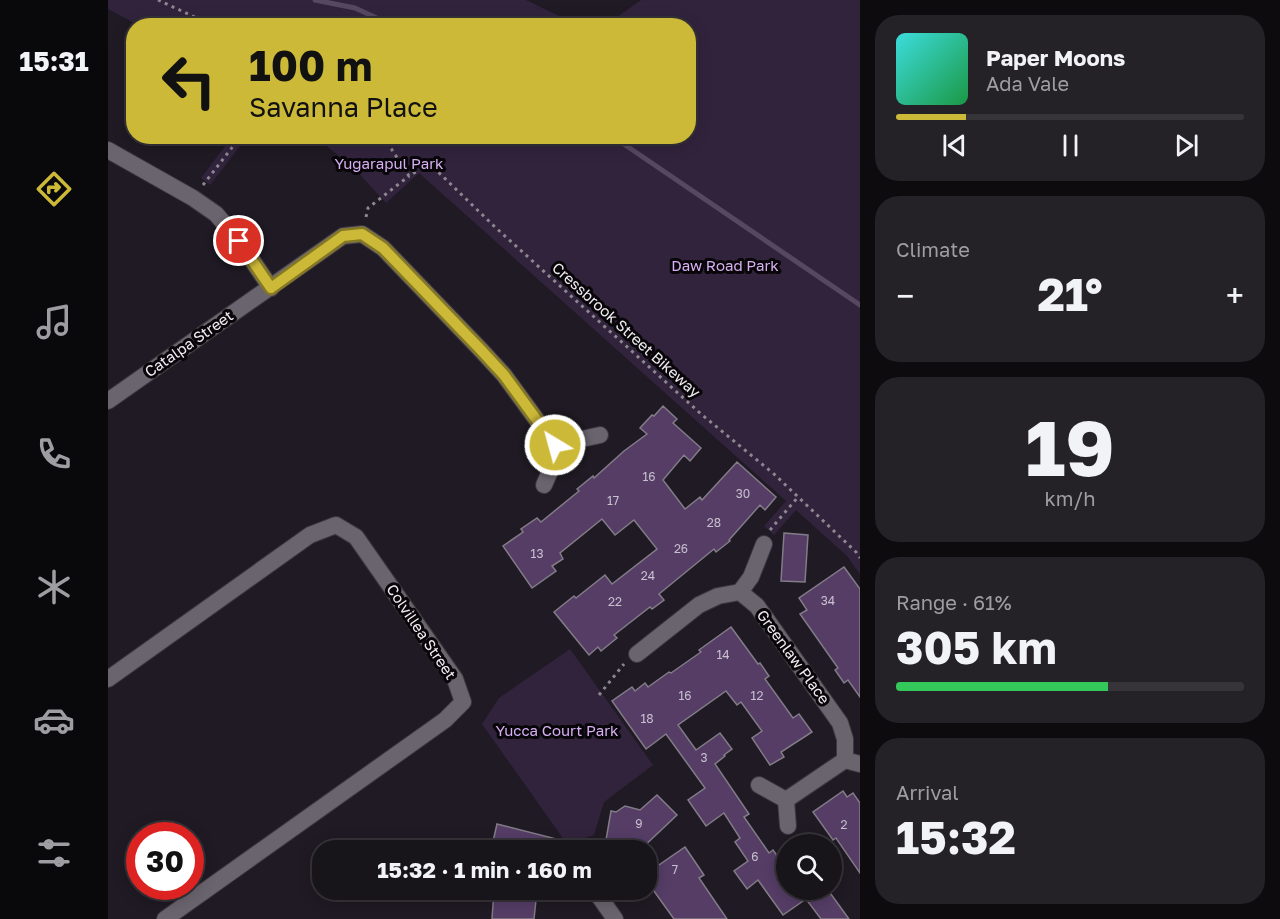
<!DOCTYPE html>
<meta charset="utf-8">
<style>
:root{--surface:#17141a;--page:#242127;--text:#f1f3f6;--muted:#9e9ea2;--line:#363339;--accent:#cdb938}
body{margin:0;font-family:"Golos Text",sans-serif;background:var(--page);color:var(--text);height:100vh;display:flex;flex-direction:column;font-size:22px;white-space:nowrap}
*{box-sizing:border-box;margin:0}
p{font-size:20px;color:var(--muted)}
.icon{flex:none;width:33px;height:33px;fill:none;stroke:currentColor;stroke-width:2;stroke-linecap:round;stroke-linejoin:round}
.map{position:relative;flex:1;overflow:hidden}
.drawer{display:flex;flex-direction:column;gap:15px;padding:15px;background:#0d0b0e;width:420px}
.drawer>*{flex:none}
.top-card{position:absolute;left:18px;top:18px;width:570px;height:126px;border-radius:24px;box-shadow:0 3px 15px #0003,0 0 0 2px var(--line);background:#cdb938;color:#111;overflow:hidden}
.tools{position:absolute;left:668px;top:834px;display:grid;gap:12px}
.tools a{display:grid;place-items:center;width:66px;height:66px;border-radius:50%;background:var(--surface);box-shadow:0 3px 15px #0003,0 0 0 2px var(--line);font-size:30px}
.speed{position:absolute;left:18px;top:822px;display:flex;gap:12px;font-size:30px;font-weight:700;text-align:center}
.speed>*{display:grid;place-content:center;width:78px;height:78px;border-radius:50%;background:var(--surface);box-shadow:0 3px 15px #0003,0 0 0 2px var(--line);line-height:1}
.speed .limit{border:9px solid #d22;background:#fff;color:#111}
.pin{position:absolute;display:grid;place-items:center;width:51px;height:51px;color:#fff;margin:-26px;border:3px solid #fff;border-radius:50%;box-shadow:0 2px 6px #0007}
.me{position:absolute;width:66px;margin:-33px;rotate:323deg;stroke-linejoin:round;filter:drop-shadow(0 0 4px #0008)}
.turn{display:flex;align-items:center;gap:21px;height:126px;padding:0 24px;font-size:27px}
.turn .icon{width:78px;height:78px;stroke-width:2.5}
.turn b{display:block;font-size:42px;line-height:51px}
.big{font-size:45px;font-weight:700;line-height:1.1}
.drawer .widget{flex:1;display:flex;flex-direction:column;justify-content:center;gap:9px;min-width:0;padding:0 21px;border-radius:24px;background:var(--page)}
.drawer .dial{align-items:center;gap:0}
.dial b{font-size:78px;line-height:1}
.song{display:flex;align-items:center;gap:18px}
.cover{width:72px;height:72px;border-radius:9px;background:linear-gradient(135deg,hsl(180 70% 55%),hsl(140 70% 35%))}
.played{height:6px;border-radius:3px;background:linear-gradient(90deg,var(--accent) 20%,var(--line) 20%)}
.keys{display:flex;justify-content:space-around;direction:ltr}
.heat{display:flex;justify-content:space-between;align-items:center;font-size:33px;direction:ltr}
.charge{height:9px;border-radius:4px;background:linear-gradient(90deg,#34c759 61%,var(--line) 0)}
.trip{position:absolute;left:204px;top:840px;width:345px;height:60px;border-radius:24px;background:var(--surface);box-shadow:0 3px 15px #0003,0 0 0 2px var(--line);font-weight:700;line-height:60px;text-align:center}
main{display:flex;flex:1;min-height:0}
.tabs{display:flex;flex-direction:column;width:108px;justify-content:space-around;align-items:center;background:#09080a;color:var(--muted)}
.tabs .icon{width:42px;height:42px}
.tabs .current{color:var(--accent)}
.tabs b{font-size:27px;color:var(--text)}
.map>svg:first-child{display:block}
.green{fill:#32233d}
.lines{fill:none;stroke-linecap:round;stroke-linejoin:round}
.stream{stroke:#574860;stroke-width:5}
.building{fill:#553d66;stroke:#827c87;stroke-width:1.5}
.street-casing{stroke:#3c383f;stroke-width:18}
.path{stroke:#8c888f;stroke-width:3;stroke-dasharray:3 4.5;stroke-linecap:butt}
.street{stroke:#6a646f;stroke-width:16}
.route-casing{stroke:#857824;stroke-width:15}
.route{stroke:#cdb938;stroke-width:10}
.labels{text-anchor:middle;stroke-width:6;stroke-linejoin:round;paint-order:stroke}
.number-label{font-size:12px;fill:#c9c0cf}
.park-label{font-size:15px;fill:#d7b0f4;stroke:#080609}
.street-label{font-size:15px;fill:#f0ecf2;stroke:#080609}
</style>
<main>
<nav class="tabs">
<b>15:31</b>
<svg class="icon current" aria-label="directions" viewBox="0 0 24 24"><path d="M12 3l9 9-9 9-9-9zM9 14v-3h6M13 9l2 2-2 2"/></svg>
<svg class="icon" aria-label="music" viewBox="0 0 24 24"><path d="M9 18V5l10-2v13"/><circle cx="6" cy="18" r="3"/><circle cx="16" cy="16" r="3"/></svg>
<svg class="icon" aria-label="phone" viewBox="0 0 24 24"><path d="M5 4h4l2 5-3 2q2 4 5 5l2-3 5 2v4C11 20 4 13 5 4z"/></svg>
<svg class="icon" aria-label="climate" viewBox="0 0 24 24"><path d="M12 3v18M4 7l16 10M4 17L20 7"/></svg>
<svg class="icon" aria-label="car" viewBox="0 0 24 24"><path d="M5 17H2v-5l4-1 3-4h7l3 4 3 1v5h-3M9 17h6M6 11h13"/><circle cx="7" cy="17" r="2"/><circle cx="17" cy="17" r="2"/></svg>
<svg class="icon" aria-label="filters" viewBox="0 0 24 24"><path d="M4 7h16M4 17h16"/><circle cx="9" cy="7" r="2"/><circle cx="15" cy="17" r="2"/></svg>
</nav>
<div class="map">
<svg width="752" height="919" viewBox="0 0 752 919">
<rect width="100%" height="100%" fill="#1f1a23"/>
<g class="green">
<polygon points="0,0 418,0 470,25 30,25 0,9"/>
<polygon points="533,0 752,0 752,574 739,556 688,510 666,535 656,526 678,501 311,173 278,203 245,167 207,137 580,136 580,26 498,25"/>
<polygon points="124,137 139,137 102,185 93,178"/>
<polygon points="462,649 545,765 496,802 486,835 459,844 374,724 391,698"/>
</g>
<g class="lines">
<g class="stream">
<polyline points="207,0 247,8 286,26"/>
<polyline points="504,136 752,305"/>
</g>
</g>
<g class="building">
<polygon points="555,406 569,419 565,423 593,448 582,461 576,455 555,480 577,509 592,497 594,500 629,462 668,497 657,510 652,505 621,540 622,541 608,552 606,549 551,594 556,600 544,609 542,607 506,635 509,638 493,651 490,647 481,655 446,612 466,596 468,598 497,575 504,584 549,549 526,520 507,535 494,519 452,553 455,559 444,566 448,571 424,588 395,546 415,532 413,529 429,518 433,522 471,491 469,489 485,476 486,478 516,451 539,434 532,428 544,415 546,416"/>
<polygon points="676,533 700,535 697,582 673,581"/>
<polygon points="736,567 752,589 752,697 740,680 736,683 727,670 730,668 692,614 699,610 691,598"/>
<polygon points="623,627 650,664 652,663 661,676 657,679 685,718 691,714 704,732 673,752 676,757 662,765 644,738 654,731 633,702 629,705 618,691 570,725 588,750 612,733 624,749 616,755 617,756 607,764 641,814 636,817 661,853 665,850 678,868 678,890 720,890 741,919 713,919 698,899 675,915 650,880 639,889 626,871 640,861 627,842 632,838 616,813 598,826 580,800 597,788 558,734 538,749 504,701 524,687 527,691 537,683 540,687 561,672 563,673 593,652 591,650"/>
<polygon points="735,791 739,797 745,793 752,803 752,873 728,838 725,840 705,812"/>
<polygon points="549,795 569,815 532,850 523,850 515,844 498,840 503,811 508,812 517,806 532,810"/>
<polygon points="389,824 472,845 471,850 383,850"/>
<polygon points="577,847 596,875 591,878 619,919 566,919 538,880 538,874"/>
<polygon points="386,890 429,890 426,919 384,919"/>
</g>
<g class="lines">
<g class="street-casing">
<g id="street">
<polyline points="0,150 85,198 108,214 131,241 163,288"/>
<polyline points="0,401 235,236 254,234 275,248 373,350 396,375 447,445"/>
<polyline points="436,485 443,469 447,445 492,435"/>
<polyline points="632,592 643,577 656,544"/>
<polyline points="529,654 591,605 610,596 632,592 649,606 732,723 737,739 737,760 752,764"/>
<polyline points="0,679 202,535 228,525 248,537 347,679 355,702 337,720 57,919"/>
<polyline points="651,785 678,800 680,826"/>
<polyline points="678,800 737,760"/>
<polyline points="488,892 507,919"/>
</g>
</g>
<g class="path">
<polyline points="50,0 106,26"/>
<polyline points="275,136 301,176 317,166 325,167 387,227 593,414 666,474 748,552 752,558"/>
<polyline points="95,185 133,136"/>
<polyline points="258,217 260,208 301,176"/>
<polyline points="662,530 690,497"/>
<polyline points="491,695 516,664"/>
</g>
<use href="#street" class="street"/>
</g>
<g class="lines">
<g class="route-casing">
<polyline id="route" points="131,241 163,288 235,236 254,234 275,248 373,350 396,375 447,445"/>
</g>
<use href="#route" class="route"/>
</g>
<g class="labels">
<g class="number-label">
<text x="541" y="481">16</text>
<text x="635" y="498">30</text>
<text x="505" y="505">17</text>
<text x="606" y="527">28</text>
<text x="573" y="553">26</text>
<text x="429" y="558">13</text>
<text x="540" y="580">24</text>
<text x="720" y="605">34</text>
<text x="507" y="606">22</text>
<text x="615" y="659">14</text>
<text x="577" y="700">16</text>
<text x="649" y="700">12</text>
<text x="539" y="723">18</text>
<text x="596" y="762">3</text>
<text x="531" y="828">9</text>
<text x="736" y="829">2</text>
<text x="647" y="861">6</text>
<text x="567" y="874">7</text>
</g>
<g class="park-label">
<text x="281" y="169">Yugarapul Park</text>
<text x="617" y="271">Daw Road Park</text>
<text x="449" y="736">Yucca Court Park</text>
</g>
<g class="street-label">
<text transform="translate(518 330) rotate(42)" y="5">Cressbrook Street Bikeway</text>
<text transform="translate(81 344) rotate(-35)" y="5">Catalpa Street</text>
<text transform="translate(313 632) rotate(56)" y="5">Colvillea Street</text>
<text transform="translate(685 657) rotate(54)" y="5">Greenlaw Place</text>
</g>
</g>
</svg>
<div class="tools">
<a><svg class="icon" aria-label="search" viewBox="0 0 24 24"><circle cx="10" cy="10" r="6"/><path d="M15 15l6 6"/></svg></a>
</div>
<div class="speed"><div class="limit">30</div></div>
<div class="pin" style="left:131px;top:241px;background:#d93025"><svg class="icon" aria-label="arrive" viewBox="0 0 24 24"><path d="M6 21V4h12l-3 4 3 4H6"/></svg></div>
<svg class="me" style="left:447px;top:445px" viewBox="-20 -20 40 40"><circle r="17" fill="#cdb938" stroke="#fff" stroke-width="3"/><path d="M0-11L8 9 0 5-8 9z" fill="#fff"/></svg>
<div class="trip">15:32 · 1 min · 160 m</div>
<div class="top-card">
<div class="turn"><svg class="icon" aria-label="left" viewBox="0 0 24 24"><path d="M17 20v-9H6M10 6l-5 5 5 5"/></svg><div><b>100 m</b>Savanna Place</div></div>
</div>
</div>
<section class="drawer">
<div class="widget">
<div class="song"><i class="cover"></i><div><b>Paper Moons</b><p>Ada Vale</p></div></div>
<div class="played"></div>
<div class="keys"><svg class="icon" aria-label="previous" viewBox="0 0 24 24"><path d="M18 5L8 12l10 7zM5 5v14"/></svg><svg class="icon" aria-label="pause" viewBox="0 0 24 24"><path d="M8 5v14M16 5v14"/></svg><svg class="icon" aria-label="next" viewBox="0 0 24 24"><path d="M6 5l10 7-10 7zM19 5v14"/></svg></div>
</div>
<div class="widget"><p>Climate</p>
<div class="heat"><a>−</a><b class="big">21°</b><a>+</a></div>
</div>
<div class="widget dial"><b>19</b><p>km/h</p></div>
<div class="widget"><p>Range · 61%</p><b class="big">305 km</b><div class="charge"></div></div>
<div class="widget"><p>Arrival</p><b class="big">15:32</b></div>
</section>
</main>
